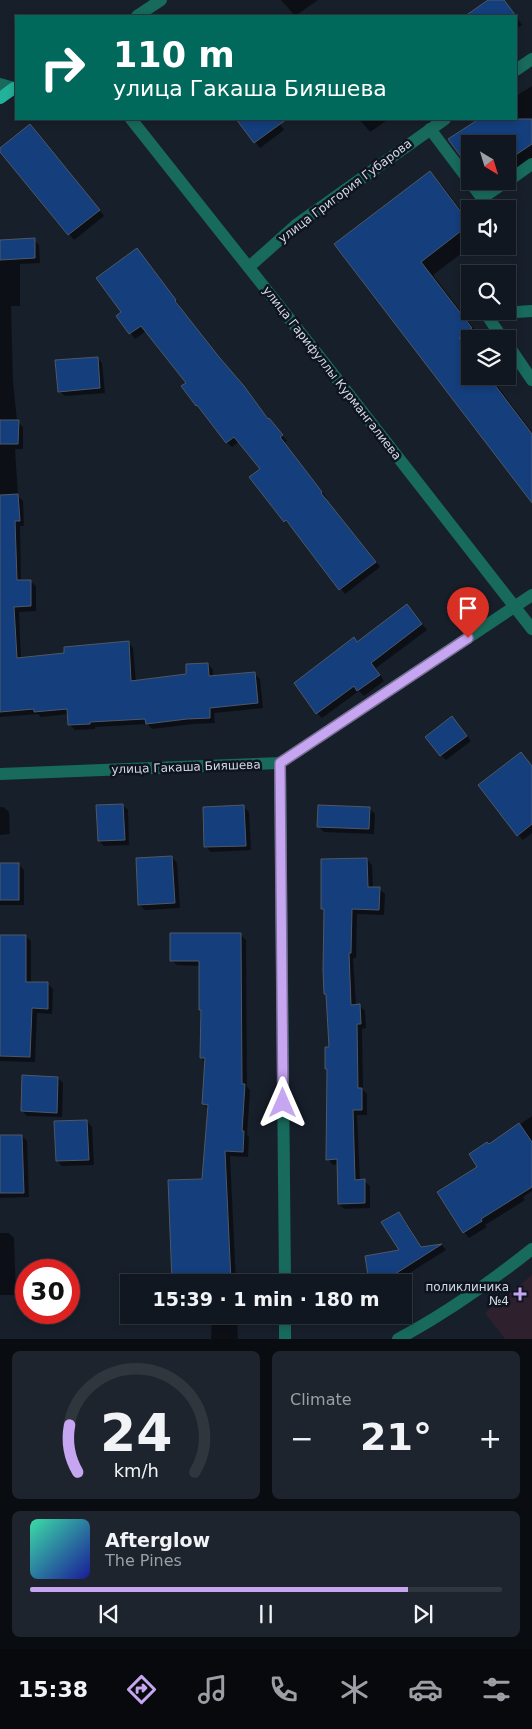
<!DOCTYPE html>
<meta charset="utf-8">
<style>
:root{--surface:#111720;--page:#1e242d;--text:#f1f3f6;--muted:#9c9fa5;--line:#30363e;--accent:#c6a6f0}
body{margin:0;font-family:"DejaVu Sans",sans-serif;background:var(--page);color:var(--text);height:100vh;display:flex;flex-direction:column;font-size:19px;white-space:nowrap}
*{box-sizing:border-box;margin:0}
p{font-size:16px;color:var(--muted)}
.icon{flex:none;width:28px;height:28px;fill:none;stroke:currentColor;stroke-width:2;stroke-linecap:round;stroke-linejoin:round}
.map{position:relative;height:1339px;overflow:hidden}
.sheet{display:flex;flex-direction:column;gap:12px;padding:12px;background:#090d12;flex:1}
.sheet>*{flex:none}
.hud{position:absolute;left:15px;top:15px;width:502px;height:105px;border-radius:0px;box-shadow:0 2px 8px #0003,0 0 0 1px var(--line);background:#00695c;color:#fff;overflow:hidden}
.needle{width:32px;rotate:142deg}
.buttons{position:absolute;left:461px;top:135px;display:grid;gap:10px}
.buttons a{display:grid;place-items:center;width:55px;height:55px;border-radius:0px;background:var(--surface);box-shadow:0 2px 8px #0003,0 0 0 1px var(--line);font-size:25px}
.speed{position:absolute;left:15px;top:1259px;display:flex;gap:10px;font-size:25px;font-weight:700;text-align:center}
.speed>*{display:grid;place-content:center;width:65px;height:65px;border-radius:50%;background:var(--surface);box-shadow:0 2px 8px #0003,0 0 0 1px var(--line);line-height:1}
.speed .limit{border:8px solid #d22;background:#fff;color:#111}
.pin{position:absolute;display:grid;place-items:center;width:42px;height:42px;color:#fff;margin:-51px -21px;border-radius:50% 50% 50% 0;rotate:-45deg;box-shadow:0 0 5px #0007}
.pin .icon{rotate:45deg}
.me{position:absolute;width:55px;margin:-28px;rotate:0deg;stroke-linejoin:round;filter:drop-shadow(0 0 4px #0008)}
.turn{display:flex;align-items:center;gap:18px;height:105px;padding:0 15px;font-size:22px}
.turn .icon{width:65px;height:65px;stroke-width:2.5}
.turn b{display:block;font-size:35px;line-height:42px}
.big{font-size:38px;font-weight:800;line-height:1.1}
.sheet .card{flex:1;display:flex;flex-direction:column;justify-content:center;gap:8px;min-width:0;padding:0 18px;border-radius:8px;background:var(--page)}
.sheet .dial{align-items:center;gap:0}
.dial svg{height:130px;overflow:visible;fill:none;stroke:var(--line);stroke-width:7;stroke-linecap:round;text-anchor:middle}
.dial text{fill:var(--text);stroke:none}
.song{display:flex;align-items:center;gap:15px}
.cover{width:60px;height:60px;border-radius:8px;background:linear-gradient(135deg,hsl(160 70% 55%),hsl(240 70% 35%))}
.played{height:5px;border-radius:2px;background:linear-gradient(90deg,var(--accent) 80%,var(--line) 80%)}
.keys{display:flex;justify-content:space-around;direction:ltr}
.heat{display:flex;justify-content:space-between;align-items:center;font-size:28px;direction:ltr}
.sheet .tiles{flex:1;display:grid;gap:12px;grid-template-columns:1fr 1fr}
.card:last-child{grid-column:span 2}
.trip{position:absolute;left:120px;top:1274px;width:292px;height:50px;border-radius:0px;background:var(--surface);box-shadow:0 2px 8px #0003,0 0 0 1px var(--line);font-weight:800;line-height:50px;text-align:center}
.menu{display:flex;height:80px;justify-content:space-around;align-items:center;background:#07090d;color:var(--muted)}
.menu .icon{width:35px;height:35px}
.menu .on{color:var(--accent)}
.menu b{font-size:22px;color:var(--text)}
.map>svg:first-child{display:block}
.education{fill:#2e202c}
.shadow{fill:#0007}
.building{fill:#143e7c;stroke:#4e5866}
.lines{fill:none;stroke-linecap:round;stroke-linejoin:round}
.service{stroke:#186a5c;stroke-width:12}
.minor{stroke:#186a5c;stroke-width:12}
.tertiary{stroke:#186a5c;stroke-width:12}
.primary{stroke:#22b19a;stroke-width:12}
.route-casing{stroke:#816c9c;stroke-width:12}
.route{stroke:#c6a6f0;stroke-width:9}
.poi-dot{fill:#c6a6f0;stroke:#0e1521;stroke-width:2}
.labels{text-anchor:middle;stroke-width:5;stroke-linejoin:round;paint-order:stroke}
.street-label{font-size:12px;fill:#d4dae2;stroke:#0e1521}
.poi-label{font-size:12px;fill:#d4dae2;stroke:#0e1521;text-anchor:end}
</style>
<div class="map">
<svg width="532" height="1339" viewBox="0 0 532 1339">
<rect width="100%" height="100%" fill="#171f2a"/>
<polygon class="education" points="532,1275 532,1339 505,1339 485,1313"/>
<g class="shadow">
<polygon points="281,0 318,0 295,16"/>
<polygon points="491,0 504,0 516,16 468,16"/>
<polygon points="516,16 522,25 516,29"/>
<polygon points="532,86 532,165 508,181 508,144 470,144 470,166 449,139 481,119 516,119 516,96"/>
<polygon points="237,119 276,119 284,130 260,148"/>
<polygon points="359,119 389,119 370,132"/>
<polygon points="35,131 104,216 74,240 0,149"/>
<polygon points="430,173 442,185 470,222 471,246 433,275 482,339 470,339 470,376 490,376 532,432 532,501 336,244"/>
<polygon points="482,181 507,181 492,191"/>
<polygon points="34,240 39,245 40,263 20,264 20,306 11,306 13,381 17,421 23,427 23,449 15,449 18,496 23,501 24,526 20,526 21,581 30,581 36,586 36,611 19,612 21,659 66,655 128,642 133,648 136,682 188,676 208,664 213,670 213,677 255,674 260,679 263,708 214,713 215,723 193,724 152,729 147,724 95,727 95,729 75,730 70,725 69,714 41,717 38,714 0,717 0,241"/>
<polygon points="142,255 180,306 179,307 268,420 287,441 284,443 327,498 325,499 380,567 345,594 292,526 291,527 285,521 251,478 262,469 240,441 232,447 226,442 188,383 146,331 135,339 118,316 123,313"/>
<polygon points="97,358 102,363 105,393 65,396 59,391"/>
<polygon points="412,611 427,630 376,668 384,681 364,696 359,691 322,718 317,713 358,643"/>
<polygon points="457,723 471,741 446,760 441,755"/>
<polygon points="532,767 532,833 523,840 518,835"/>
<polygon points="123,805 128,810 129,845 104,846 99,841"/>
<polygon points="0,807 3,807 9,812 10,834 0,835"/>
<polygon points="244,807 249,812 251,850 211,852 206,847"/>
<polygon points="370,809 375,814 374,834 324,832 319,827"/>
<polygon points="172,857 177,863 180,908 145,910 139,905"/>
<polygon points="367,859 372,865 373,888 379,889 385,894 384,915 357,914 356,958 353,958 356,1006 360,1006 365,1011 366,1028 362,1029 363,1090 367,1094 367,1115 357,1115 360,1181 364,1181 370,1186 370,1208 344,1209 339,1204 338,1164 333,1165 328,1159 328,1070 326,1068 330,1049 327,996 326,994 325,912 322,908"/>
<polygon points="18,864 24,870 24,905 0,905 0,865"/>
<polygon points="241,935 246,940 247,1087 250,1090 247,1135 249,1137 248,1157 230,1156 236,1282 174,1282 169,1181 204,1180 209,1110 203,1104 206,1063 201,1058 202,1011 200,1009 200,966 177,965 171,960"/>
<polygon points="0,936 26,936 31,941 31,983 48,984 53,989 52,1014 37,1013 35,1062 0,1061"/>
<polygon points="58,1078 63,1083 62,1117 27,1116 22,1111"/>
<polygon points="532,1116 532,1191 523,1197 525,1200 485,1225 487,1227 469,1238 464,1232 439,1192 478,1167 489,1146"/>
<polygon points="87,1121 92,1127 94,1165 62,1166 57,1161"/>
<polygon points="22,1136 27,1141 29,1197 0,1198 0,1137"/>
<polygon points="398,1213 404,1218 422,1248 442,1245 446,1250 400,1279 401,1282 332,1282 332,1281 369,1275 401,1251"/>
<polygon points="0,1233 9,1233 14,1238 16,1295 0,1295"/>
<polygon points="175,1315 237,1315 238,1339 211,1339 212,1319 180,1320"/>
</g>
<g class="building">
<polygon points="488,0 504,0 516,16 465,16"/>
<polygon points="236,119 287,119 254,143"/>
<polygon points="479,119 532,119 532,144 508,160 508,144 470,144 470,169 448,139"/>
<polygon points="30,124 100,210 68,235 0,152 0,148"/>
<polygon points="430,171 470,224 421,262 472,328 459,338 470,352 470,376 488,376 532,434 532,503 334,244"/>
<polygon points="35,238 35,258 0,260 0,240"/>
<polygon points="137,248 176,300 175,301 219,357 244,386 268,419 269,418 283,435 280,437 322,492 321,493 376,562 339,590 286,520 284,522 249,477 260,469 234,437 226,443 197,405 196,406 181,386 186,383 141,326 129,334 116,316 121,312 96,278"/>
<polygon points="98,357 100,388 58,392 55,360"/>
<polygon points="0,420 19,420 18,444 0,444"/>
<polygon points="18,494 20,521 15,521 17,580 31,580 31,606 14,607 17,658 64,653 64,647 129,641 131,681 186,674 186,664 208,663 209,676 255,672 258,703 210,708 210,718 187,719 146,724 145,719 90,722 90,724 68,725 67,709 34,712 34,709 0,712 0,495"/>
<polygon points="407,604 422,624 371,663 380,675 357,691 354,686 316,714 294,683 354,637 357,642"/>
<polygon points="452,716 467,736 440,756 425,737"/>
<polygon points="521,752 532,766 532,824 517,836 478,785"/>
<polygon points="123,804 125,840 98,841 96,805"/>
<polygon points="244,805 246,846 204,847 203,807"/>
<polygon points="318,805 370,807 369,829 317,827"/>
<polygon points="172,856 175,903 138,905 136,858"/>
<polygon points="367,858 368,887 380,887 379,910 352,909 351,953 349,953 351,1005 360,1004 361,1024 357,1024 358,1088 362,1088 362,1110 353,1110 355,1180 365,1179 365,1203 338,1204 337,1159 326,1160 327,1069 325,1069 325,1047 329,1047 326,994 324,994 323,970 324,909 321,909 321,859"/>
<rect x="0" y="863" width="19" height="37"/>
<polygon points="170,933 241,933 242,1084 245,1084 242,1131 244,1131 243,1152 225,1151 231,1282 172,1282 168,1180 202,1179 208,1105 202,1104 205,1058 200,1058 201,1010 199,1010 199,961 170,961"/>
<polygon points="0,935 26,935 26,982 48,982 48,1009 32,1008 30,1057 0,1056"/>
<polygon points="22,1075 58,1077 57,1113 21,1111"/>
<polygon points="87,1120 89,1160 56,1161 54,1121"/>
<polygon points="519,1123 532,1142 532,1187 481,1219 482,1221 463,1233 437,1192 477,1167 469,1154 487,1142 489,1144"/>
<polygon points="0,1135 22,1135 24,1193 0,1193"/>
<polygon points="399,1212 421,1247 442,1244 395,1274 397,1282 369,1282 365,1256 399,1250 381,1222"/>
</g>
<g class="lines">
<g class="service">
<polyline points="486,314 503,339"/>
<polyline points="508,345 532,380"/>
</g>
<g class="minor">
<polyline points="516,70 532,59"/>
<polyline points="430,129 482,198 507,181"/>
<polyline points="508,181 532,164"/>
<polyline points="249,267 296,225 445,119"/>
<polyline points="486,314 532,311"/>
<polyline points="280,763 285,1282"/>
<polyline points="0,774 280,763 532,595"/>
<polyline points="285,1315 285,1339"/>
<path d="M 398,1339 C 447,1313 488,1284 532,1249"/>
</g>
<g class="tertiary">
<polyline points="137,16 161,0"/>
<polyline points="0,84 14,88"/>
<polyline points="131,119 326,365 532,629"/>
</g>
<polyline class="primary" points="0,98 14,88"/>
</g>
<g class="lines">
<g class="route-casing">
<polyline id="route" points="283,1103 280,763 468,638"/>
</g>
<use href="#route" class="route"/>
</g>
<path class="poi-dot" d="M517.5 1286.5h5v5h5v5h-5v5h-5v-5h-5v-5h5z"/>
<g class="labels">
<g class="street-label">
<text transform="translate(345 191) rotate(-37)" y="4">улица Григория Губарова</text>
<text transform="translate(332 373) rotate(52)" y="4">улица Гарифуллы Курмангалиева</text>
<text transform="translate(186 767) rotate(-2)" y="4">улица Гакаша Бияшева</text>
</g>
<g class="poi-label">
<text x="509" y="1291">поликлиника<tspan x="509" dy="14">№4</tspan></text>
</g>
</g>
</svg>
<div class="buttons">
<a><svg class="needle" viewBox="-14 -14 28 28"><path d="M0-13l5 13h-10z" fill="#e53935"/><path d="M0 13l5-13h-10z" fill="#9c9fa5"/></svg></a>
<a><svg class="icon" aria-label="sound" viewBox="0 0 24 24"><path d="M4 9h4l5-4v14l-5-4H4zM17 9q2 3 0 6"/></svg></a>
<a><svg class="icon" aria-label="search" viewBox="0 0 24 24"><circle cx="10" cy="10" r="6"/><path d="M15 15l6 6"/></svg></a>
<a><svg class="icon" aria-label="layers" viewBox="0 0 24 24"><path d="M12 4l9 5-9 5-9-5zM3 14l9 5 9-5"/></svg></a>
</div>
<div class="speed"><div class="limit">30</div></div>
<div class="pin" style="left:468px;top:638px;background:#d93025"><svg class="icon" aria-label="arrive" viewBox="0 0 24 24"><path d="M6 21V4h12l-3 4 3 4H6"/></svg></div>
<svg class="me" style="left:283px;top:1103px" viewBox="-20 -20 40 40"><path d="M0-17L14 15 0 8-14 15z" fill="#c6a6f0" stroke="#fff" stroke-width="4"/></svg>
<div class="trip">15:39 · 1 min · 180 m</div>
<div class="hud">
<div class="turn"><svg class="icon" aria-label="right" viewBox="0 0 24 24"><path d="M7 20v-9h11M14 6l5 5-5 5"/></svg><div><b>110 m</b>улица Гакаша Бияшева</div></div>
</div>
</div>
<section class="sheet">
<div class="tiles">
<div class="card dial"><svg viewBox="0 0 100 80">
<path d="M14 69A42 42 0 1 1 86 69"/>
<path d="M14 69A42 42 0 0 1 9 40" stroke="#c6a6f0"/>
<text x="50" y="56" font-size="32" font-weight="700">24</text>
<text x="50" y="72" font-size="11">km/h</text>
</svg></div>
<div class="card"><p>Climate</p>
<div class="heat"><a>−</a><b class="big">21°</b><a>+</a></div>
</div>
<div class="card">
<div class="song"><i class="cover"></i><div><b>Afterglow</b><p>The Pines</p></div></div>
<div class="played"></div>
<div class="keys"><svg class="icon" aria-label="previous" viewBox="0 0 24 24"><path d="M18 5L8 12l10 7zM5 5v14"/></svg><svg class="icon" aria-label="pause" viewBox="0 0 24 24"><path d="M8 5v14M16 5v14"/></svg><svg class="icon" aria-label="next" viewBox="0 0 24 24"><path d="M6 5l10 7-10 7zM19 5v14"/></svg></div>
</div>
</div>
</section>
<nav class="menu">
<b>15:38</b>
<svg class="icon on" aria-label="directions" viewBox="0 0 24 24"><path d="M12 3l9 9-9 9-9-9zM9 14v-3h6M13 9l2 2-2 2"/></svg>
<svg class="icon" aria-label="music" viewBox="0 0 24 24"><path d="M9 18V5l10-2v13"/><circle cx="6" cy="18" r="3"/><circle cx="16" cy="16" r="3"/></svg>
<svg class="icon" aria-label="phone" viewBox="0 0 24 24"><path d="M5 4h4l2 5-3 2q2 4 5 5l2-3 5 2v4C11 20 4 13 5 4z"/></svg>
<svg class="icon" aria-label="climate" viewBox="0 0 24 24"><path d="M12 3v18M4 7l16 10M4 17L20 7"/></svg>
<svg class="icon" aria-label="car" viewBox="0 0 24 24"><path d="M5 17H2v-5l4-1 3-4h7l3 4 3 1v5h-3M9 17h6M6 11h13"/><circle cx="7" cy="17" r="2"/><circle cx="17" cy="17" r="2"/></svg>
<svg class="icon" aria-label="filters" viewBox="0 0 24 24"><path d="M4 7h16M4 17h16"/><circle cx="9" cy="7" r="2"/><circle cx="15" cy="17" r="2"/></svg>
</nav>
